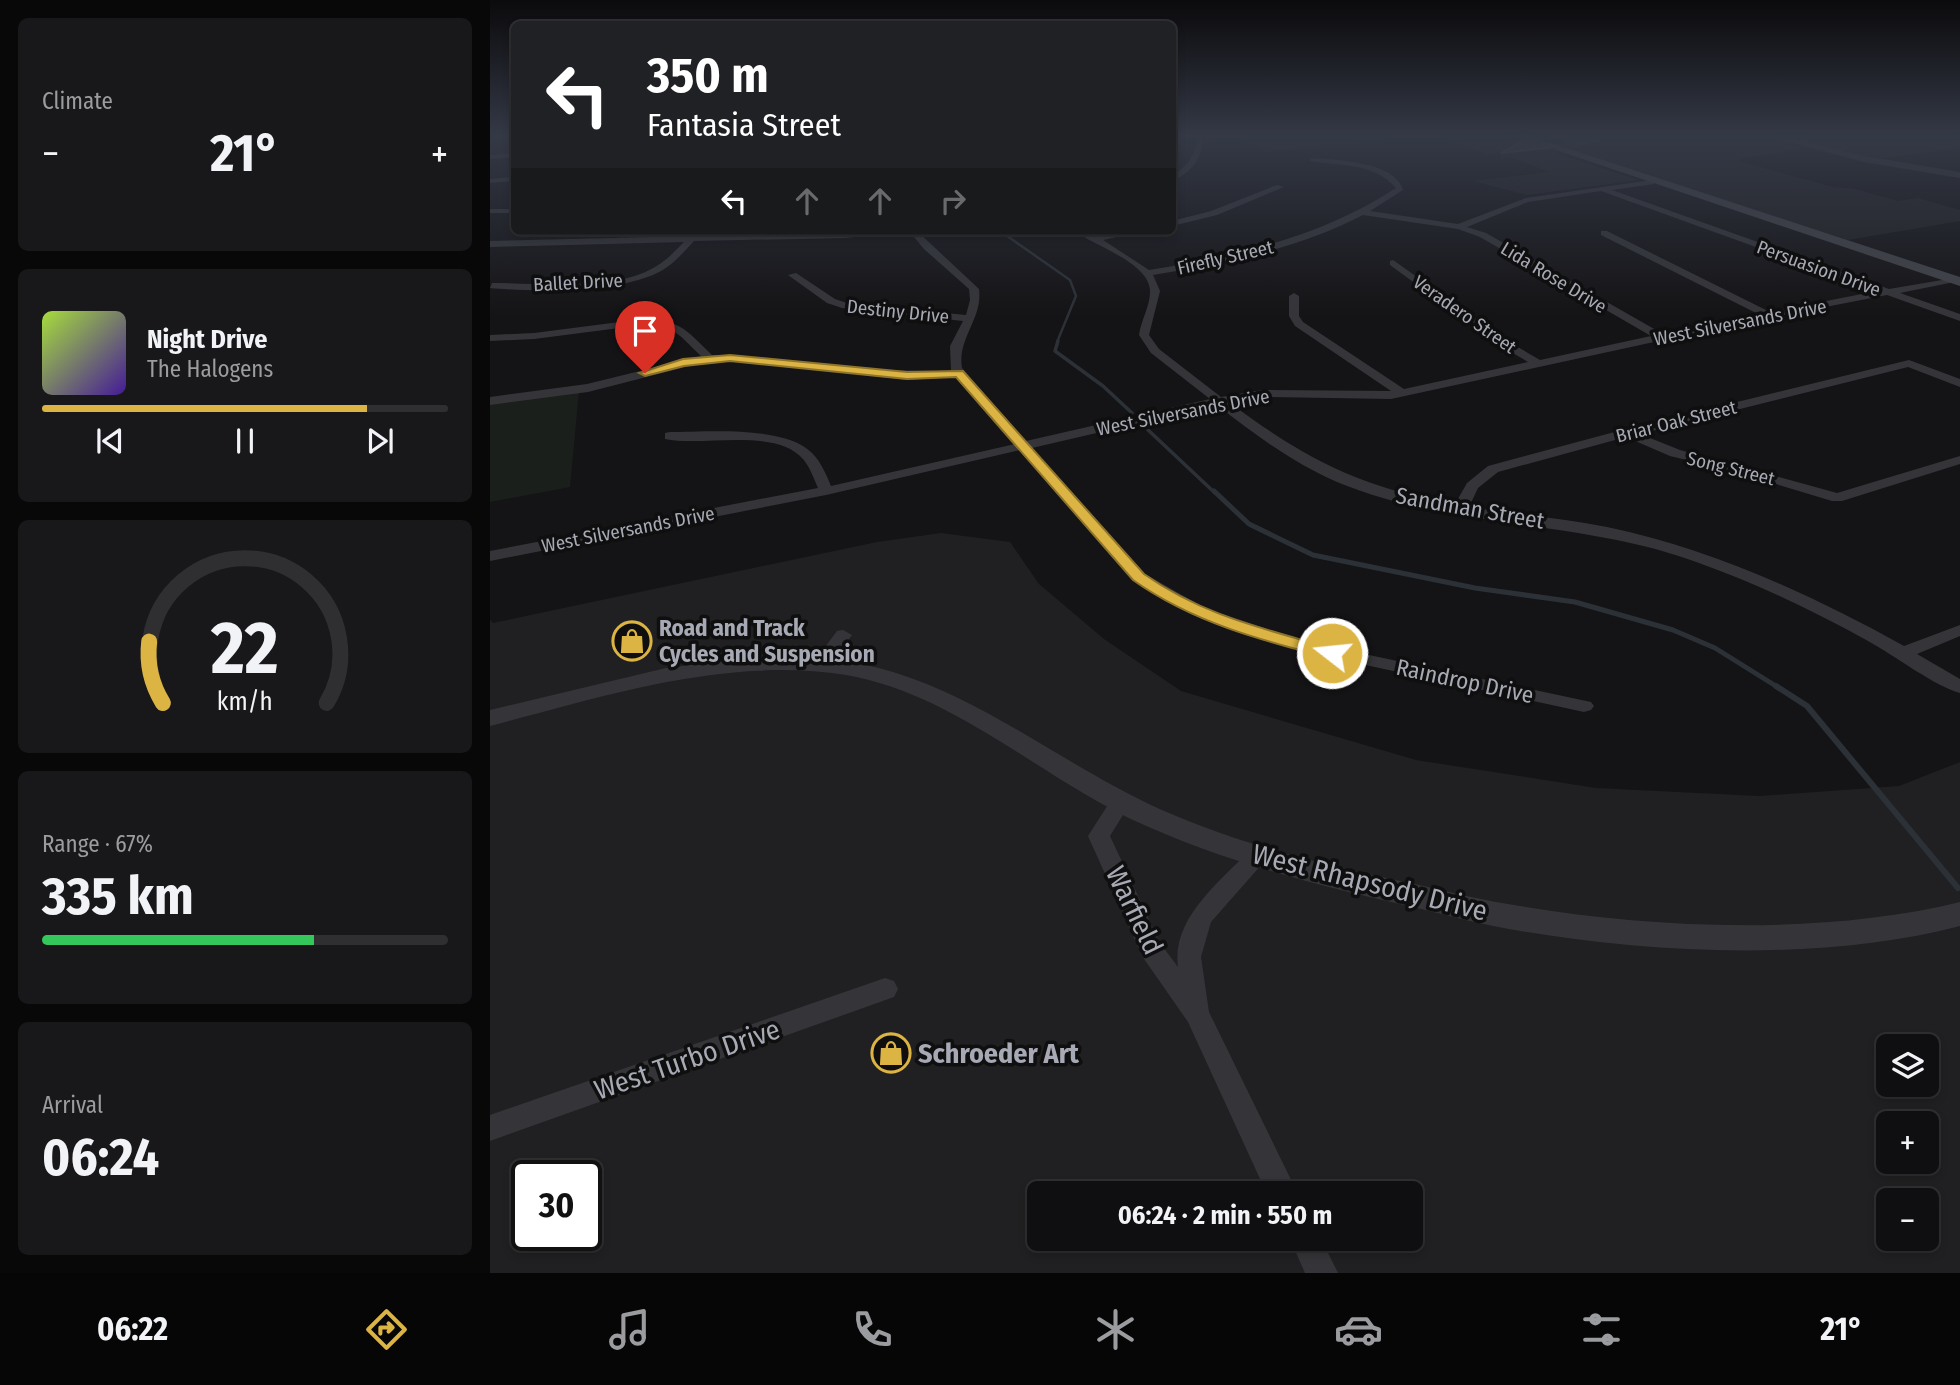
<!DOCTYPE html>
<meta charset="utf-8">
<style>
:root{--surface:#0f0e10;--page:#181719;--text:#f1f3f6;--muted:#9b9c9f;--line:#2f2e30;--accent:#dcb444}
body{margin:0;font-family:"Fira Sans Condensed",sans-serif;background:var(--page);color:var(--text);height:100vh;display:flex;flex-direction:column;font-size:26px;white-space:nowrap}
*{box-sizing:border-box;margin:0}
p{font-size:23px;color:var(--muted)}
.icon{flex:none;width:38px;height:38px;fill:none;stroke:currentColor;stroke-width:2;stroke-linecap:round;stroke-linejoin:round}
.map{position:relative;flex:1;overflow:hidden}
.drawer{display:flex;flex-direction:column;gap:18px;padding:18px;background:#080809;width:490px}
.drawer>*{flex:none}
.top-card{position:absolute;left:21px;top:21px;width:665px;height:214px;border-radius:10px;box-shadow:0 4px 10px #0003,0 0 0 2px var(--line);background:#202124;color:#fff;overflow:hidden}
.fabs{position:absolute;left:1386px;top:1034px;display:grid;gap:14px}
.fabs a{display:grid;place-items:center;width:63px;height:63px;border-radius:10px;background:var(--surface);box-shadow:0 4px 10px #0003,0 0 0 2px var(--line);font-size:35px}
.speed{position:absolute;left:21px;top:1160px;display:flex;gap:14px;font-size:35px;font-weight:700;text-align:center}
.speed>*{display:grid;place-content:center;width:91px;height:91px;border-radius:50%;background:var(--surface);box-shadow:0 4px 10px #0003,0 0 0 2px var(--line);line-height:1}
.speed .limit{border:4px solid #111;border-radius:10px;background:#fff;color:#111}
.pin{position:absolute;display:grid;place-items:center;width:60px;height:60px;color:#fff;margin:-72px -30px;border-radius:50% 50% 50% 0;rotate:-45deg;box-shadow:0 0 7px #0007}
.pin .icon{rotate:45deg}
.me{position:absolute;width:77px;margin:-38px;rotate:286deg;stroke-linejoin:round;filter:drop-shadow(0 0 5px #0008)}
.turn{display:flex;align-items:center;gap:24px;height:147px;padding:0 21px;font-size:32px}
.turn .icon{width:91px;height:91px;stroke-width:2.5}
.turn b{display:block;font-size:49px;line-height:60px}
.lanes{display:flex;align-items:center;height:66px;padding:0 21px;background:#0003;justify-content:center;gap:35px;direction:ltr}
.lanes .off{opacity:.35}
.big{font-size:52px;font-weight:700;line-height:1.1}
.drawer .tile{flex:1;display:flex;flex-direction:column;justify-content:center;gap:10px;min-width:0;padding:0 24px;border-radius:10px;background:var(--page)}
.drawer .dial{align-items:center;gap:0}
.dial svg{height:182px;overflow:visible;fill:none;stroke:var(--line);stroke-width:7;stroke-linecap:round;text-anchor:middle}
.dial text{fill:var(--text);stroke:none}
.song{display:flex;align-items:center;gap:21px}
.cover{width:84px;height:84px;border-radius:10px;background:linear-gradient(135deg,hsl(80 70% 55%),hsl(260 70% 35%))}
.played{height:7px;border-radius:4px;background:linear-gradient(90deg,var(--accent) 80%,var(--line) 80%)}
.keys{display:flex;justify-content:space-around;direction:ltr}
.heat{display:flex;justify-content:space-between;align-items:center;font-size:38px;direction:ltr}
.charge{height:10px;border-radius:5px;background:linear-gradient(90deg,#34c759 67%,var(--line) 0)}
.trip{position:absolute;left:537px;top:1181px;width:396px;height:70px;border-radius:10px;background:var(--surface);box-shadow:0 4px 10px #0003,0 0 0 2px var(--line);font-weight:700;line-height:70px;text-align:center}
.menu{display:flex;height:112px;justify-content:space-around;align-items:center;background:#060606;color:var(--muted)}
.menu .icon{width:49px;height:49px}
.menu .on{color:var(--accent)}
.menu b{font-size:32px;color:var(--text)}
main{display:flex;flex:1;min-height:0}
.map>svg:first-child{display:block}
.built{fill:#202022;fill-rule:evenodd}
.green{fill:#1a1f1b}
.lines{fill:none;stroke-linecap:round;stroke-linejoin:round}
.stream-far3{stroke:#2b3137;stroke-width:2.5}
.stream-far2{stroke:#2b3137;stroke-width:3.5}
.stream-far1{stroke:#2b3137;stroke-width:5}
.stream{stroke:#2b3137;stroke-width:6}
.minor{fill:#353539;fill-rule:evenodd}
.tertiary{fill:#353539;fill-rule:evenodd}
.secondary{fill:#434449;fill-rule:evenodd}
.wall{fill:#2d2d30}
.shaded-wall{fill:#1e1d1f}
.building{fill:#3a3b3e;stroke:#4b4c51;stroke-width:2}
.route{fill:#dcb444;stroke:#8f752c;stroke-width:2}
.labels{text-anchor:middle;stroke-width:7;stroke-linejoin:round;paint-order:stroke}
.far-street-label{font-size:19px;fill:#a7aab4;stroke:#0f0f10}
.street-label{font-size:23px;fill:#a7aab4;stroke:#0f0f10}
.poi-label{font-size:23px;font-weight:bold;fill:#a7aab4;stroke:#0f0f10;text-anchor:start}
.near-street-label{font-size:28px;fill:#a7aab4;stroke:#0f0f10}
.near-poi-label{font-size:28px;font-weight:bold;fill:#a7aab4;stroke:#0f0f10;text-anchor:start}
</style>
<main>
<section class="drawer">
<div class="tile"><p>Climate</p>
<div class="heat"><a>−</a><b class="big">21°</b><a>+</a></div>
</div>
<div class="tile">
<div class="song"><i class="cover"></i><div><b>Night Drive</b><p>The Halogens</p></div></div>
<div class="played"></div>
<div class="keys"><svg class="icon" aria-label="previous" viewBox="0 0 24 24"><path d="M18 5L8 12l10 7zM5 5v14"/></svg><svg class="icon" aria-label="pause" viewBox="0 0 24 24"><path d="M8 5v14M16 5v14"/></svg><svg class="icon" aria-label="next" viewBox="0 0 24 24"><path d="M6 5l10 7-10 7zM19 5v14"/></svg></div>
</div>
<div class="tile dial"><svg viewBox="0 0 100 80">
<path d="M14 69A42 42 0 1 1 86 69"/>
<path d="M14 69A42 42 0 0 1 8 42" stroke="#dcb444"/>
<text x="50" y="56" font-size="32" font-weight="700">22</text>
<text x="50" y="72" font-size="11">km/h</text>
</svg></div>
<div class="tile"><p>Range · 67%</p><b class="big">335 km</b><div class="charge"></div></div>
<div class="tile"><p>Arrival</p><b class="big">06:24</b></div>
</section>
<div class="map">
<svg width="1470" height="1273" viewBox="0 0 1470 1273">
<rect width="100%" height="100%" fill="#141315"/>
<g class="built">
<polygon points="748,137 924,137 777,152"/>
<polygon points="951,137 1015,137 1050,149 997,154"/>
<polygon points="1039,137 1278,137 1316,148 1249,159 1248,161 1343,187 1365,189 1408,201 1428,198 1470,210 1470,221 1358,240"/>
<polygon points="1294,137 1450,137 1470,142 1470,148 1386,159"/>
<polygon points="1058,151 1149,180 1037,195 983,181 1059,172 1018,156"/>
<path d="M 451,533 L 520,542 L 549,584 L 614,639 L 691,691 L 926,760 L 1106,788 L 1269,796 L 1409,786 L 1470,762 L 1470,1273 L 0,1273 L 0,620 L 3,623 L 387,542 ZM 1398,1046 L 1437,1046 L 1437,1085 L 1398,1085 ZM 1398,1124 L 1437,1124 L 1437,1162 L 1398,1162 ZM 37,1176 L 96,1176 L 96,1236 L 37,1236 ZM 550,1194 L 920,1194 L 920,1239 L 550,1239 ZM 1398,1200 L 1437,1200 L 1437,1239 L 1398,1239 Z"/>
</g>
<polygon class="green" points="89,391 80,487 0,502 0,403"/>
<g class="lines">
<polyline class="stream-far3" points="510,231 580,280 586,296 567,342"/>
<g class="stream-far2">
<polyline points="568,341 565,351 613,386 642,413"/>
<polyline points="656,428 725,493"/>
</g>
<polyline class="stream-far1" points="724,491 759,524 823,555 985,588 1085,602 1183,630 1225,648 1289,688"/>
<polyline class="stream" points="1286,686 1317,706 1468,888"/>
<g class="minor">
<path d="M 707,137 L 713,137 C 712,159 702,172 682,181 L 682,176 C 698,166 705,156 707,137 Z"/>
<polygon points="24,153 24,157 0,159 0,155"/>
<path d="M 821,158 C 846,160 905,161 913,190 L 880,211 L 968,224 L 1036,198 L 1161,180 L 1164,184 L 1122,190 L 1399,289 L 1464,278 L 1464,282 L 1410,293 L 1470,314 L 1470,321 L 1397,295 L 1233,327 L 901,399 L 772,397 L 739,402 C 813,458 873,489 965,504 L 977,483 L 998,466 L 1132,430 L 1419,360 L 1470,379 L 1470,387 L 1418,367 L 1150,434 L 1190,450 L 1347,493 L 1470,456 L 1470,464 L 1352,501 L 1342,501 L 1243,471 L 1180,456 L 1136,437 L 1008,472 L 988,488 L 979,507 C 1025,514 1071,518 1117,527 C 1222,549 1320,594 1414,646 L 1470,625 L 1470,636 L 1427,654 L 1470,679 L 1470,693 C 1446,687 1402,654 1378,641 C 1323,611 1268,584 1209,563 C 1093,519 962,530 847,482 C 803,463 764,434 727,405 L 542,448 L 655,574 L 715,608 L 813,641 L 1101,702 L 1104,706 L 1101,710 L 1094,712 L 801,649 L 735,628 L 703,615 L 643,580 L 530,450 L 336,495 L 0,561 L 0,551 L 328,488 C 324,479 320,467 313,459 C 285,427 213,447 175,439 L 175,433 L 180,432 C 217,432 295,425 322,453 C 331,462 336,474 341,486 L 525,444 L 466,377 L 417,380 L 259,362 L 219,361 L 98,392 L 0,405 L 0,397 L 97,384 L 211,356 C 188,334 187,327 153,325 L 44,339 L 0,341 L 0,335 L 44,333 L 153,319 C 192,321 195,329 222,355 C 302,357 381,375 461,370 L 460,346 L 473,321 L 352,308 L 337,303 L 298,275 L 306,273 L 345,299 L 357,303 L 476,315 L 480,300 L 479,289 L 434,249 L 419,231 L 427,231 L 489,289 C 493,319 467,338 472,368 L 536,441 L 720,399 L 661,353 L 649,335 C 651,320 660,306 660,292 C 661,263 604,246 585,231 L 596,231 L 605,236 L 654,231 L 613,240 L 659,270 C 747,256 831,237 906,188 C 884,162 849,166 819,161 ZM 1111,191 L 1387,291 L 1280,312 L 1117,231 L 1111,231 L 1111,235 L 1268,314 L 1173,334 L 996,233 L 977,227 L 1038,202 ZM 873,215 L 968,229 L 990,237 L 1161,336 L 1050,360 L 1019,342 L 903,260 L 900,261 L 900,265 L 1011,346 L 1038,362 L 914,389 L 813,322 L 809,316 L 809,296 L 804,293 L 799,296 L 799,316 L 805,326 L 901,391 L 772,390 L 731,397 L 669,349 L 659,335 L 670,291 L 663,275 C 735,263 808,249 873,215 Z"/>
<polygon points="24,177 24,181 0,183 0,179"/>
<polygon points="787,185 794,187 727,215 682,226 682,221 721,211"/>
<rect x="0" y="209" width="24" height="4"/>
<path d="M 410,231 L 356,238 L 204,241 C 193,253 182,266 167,273 C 126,293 45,292 0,288 L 2,283 C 49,283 123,292 165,267 C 176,261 185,251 194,242 L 0,247 L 0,241 Z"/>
<polygon points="353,630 362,635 336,670 324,670 321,666 324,662 347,631"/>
<path d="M 630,794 L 637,797 L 641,802 L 620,836 L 670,943 L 688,967 C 681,918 731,881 761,849 L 769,847 L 777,849 L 780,855 L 721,922 L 711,957 L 719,1012 L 808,1194 L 777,1194 L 698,1022 L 652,956 L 598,836 L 623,797 Z"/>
<polygon points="395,978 404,981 408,989 404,997 0,1141 0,1115"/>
<polygon points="800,1239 831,1239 848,1273 815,1273"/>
</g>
<g class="tertiary">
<polygon points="1281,137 1297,137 1374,156 1470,172 1470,178 1374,162"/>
<path d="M 266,657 C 312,657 358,658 403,672 C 500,702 580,769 672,810 C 751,845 835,865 920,883 C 953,890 985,899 1018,904 C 1158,929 1332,936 1470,902 L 1470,926 C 1333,962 1158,954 1019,929 C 984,923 949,913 914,905 C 822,884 729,860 643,820 C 548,775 462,693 356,675 C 237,656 114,696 0,726 L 0,710 L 176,668 Z"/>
</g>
<polygon class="secondary" points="1027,137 1043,137 1470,277 1470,286"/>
</g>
<polygon class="wall" points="1053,137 1099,137 1111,141 1110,147 1089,149"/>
<g class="shaded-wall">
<polygon points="1111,141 1110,147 1089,149 1090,144"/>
<polygon points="1065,147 1064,152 1010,159 1011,153"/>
</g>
<g class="building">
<polygon points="1071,137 1099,137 1111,141 1090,144"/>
<polygon points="1038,138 1065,147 1011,153"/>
</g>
<linearGradient id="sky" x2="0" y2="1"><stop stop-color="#0b0a0c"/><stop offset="0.43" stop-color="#343946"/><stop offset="1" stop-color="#343946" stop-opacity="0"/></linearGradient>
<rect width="1470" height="316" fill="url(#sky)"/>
<path class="route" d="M 240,355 L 417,372 L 473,371 L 654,574 C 715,617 777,629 847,650 L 850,653 L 842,658 C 772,641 702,622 643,580 L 466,377 L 417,379 L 240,361 L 194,366 L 155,376 L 149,373 L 193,359 Z"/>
<defs>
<g id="shop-ring" transform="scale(2.0125)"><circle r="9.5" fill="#0f0f10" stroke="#dcb444" stroke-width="1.5"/><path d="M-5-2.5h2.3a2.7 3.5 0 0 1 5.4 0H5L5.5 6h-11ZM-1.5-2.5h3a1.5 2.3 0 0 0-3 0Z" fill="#dcb444"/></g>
</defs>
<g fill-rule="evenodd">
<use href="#shop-ring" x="142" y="641"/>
<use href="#shop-ring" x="401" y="1053"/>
</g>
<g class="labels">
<g class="far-street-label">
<text transform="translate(735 257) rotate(-13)" y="7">Firefly Street</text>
<text transform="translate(1329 268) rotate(20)" y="7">Persuasion Drive</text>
<text transform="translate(1064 277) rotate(31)" y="7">Lida Rose Drive</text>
<text transform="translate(88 282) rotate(-3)" y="7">Ballet Drive</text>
<text transform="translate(408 311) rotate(6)" y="7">Destiny Drive</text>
<text transform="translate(975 314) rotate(35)" y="7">Veradero Street</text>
<text transform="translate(1250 322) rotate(-11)" y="7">West Silversands Drive</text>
<text transform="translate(693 412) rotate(-11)" y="7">West Silversands Drive</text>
<text transform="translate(1186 421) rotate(-14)" y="7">Briar Oak Street</text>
<text transform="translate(1241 468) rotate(14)" y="7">Song Street</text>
<text transform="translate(138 529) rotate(-11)" y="7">West Silversands Drive</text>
</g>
<g class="street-label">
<text transform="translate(980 508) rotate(10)" y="8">Sandman Street</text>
<text transform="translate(975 681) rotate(12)" y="8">Raindrop Drive</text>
</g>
<g class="poi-label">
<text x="169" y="636">Road and Track<tspan x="169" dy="26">Cycles and Suspension</tspan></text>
</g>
<g class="near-street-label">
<text transform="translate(880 882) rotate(14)" y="10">West Rhapsody Drive</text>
<text transform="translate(645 910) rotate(64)" y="10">Warfield</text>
<text transform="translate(197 1059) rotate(-19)" y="10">West Turbo Drive</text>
</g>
<g class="near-poi-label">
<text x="428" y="1063">Schroeder Art</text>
</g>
</g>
</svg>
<div class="fabs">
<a><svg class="icon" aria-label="layers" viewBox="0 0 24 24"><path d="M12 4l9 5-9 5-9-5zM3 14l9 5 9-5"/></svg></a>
<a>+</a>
<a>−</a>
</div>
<div class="speed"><div class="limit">30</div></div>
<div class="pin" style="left:155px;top:373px;background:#d93025"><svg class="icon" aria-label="arrive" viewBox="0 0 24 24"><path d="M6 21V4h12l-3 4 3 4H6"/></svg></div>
<svg class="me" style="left:842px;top:653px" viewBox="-20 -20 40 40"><circle r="17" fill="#dcb444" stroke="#fff" stroke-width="3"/><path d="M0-11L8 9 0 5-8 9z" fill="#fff"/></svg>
<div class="trip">06:24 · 2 min · 550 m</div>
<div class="top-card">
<div class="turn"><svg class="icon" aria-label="left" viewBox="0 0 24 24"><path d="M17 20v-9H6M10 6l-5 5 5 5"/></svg><div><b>350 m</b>Fantasia Street</div></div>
<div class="lanes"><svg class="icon" aria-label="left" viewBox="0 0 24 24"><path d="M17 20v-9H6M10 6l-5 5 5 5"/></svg><svg class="icon off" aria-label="ahead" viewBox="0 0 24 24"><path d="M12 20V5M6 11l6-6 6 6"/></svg><svg class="icon off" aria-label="ahead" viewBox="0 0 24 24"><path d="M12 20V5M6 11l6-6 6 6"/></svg><svg class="icon off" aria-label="right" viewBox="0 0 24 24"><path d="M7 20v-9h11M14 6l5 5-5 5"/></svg></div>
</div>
</div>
</main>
<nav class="menu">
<b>06:22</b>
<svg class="icon on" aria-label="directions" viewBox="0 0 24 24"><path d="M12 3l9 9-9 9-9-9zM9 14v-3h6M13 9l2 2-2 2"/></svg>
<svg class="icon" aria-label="music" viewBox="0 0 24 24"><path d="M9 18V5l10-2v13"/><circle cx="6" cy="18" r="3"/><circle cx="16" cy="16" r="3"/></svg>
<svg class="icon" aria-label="phone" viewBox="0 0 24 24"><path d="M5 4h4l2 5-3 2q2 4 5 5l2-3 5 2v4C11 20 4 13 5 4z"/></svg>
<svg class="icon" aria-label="climate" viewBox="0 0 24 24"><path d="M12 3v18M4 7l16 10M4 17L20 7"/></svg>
<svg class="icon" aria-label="car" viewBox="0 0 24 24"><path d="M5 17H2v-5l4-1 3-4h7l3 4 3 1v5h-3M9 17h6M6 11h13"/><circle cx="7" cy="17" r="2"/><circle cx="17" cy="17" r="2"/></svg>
<svg class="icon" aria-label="filters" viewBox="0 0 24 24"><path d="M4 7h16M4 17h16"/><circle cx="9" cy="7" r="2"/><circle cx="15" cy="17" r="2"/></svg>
<b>21°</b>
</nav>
